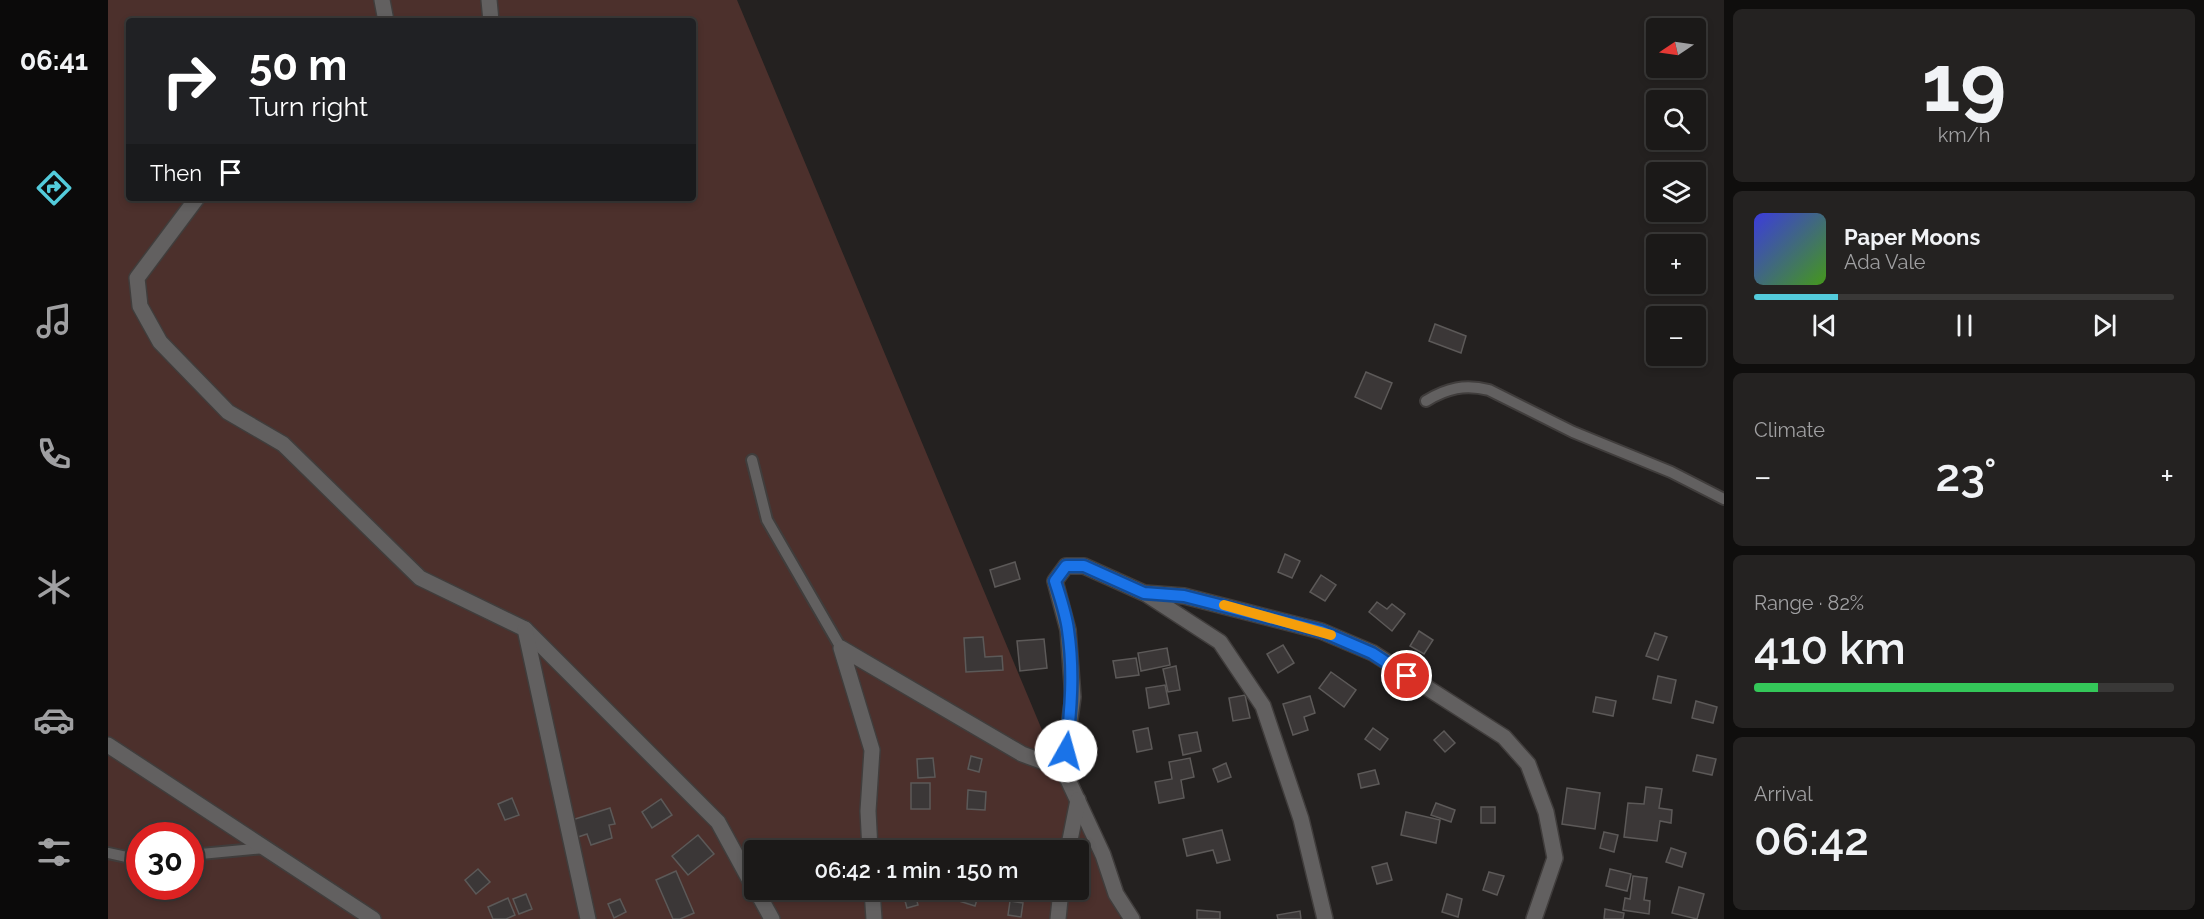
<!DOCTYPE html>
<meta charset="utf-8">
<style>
:root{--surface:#1b1918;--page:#242221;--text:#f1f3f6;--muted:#a0a0a2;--line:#393837;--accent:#53cbdb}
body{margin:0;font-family:Raleway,sans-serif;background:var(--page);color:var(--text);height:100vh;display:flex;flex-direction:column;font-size:22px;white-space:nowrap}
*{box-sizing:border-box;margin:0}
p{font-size:20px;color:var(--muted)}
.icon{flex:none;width:33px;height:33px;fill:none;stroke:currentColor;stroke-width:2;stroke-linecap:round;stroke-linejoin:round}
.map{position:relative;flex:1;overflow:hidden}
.panel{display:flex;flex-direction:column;gap:9px;padding:9px;background:#0f0e0d;width:480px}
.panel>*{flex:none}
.banner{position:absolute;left:18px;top:18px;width:570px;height:183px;border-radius:6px;box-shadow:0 3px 9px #0003,0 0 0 2px var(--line);background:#202124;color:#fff;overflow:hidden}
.needle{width:39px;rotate:257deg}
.controls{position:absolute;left:1538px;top:18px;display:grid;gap:12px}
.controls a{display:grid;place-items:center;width:60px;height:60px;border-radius:6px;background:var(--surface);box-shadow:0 3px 9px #0003,0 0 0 2px var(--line);font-size:30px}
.speed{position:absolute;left:18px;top:822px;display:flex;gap:12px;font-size:30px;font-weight:700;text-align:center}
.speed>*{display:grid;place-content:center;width:78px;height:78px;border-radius:50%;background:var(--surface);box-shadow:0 3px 9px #0003,0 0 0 2px var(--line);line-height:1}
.speed .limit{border:9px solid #d22;background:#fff;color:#111}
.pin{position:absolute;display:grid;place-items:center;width:51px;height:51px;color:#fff;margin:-26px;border:3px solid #fff;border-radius:50%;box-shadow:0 2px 6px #0007}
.me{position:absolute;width:66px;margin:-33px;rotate:7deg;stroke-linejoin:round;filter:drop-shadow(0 0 4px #0008)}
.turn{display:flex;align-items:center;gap:21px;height:126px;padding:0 24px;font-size:27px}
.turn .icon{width:78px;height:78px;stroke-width:2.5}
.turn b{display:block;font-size:42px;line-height:51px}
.then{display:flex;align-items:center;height:57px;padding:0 24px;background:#0003;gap:12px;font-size:22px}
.big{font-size:45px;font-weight:600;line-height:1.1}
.panel .tile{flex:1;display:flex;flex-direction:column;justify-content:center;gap:9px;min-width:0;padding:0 21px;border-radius:9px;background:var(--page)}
.panel .dial{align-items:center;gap:0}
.dial b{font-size:78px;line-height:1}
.song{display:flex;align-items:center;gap:18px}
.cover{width:72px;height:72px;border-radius:9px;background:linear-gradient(135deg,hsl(240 70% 55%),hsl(100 70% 35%))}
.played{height:6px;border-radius:3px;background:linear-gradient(90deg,var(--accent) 20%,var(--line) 20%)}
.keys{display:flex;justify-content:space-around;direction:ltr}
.heat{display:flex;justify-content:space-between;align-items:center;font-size:33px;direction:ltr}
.charge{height:9px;border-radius:4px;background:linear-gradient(90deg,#34c759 82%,var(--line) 0)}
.trip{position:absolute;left:636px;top:840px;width:345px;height:60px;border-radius:6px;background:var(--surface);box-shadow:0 3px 9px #0003,0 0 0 2px var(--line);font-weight:600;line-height:60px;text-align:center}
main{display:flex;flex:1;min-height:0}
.dock{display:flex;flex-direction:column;width:108px;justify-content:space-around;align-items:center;background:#0b0a0a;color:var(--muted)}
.dock .icon{width:42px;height:42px}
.dock .selected{color:var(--accent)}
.dock b{font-size:27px;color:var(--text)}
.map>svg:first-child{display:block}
.green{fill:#4c302c;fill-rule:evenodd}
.building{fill:#3b3737;stroke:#5c5958;stroke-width:1.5}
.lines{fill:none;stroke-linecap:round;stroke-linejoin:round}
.service-casing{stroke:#403d3c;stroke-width:14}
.minor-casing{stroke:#403d3c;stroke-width:18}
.service{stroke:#626060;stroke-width:10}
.minor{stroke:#626060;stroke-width:15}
.route-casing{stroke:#114b97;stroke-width:15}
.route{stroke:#1a73e8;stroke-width:10}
.slow{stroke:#f59e0b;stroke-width:10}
</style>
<main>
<nav class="dock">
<b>06:41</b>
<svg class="icon selected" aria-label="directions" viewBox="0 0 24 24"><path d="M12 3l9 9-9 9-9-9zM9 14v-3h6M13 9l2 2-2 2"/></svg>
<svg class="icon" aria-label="music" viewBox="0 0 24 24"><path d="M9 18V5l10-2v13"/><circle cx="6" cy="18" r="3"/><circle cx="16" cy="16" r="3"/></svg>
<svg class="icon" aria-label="phone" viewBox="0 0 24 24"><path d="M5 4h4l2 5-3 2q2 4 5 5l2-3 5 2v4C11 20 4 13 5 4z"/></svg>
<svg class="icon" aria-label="climate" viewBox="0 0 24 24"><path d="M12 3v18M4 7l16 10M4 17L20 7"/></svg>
<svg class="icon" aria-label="car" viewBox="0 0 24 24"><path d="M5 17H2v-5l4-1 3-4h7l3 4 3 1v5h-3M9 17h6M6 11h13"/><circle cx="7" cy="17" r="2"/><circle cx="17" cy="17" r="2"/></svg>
<svg class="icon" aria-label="filters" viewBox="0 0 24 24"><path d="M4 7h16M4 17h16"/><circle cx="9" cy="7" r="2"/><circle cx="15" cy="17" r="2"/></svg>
</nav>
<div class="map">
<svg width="1616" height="919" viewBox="0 0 1616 919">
<rect width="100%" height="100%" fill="#242120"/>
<path class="green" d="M 0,0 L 629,0 L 1013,919 L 0,919 ZM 21,21 L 585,21 L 585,198 L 21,198 ZM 32,836 L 82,836 L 82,886 L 32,886 ZM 646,850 L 970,850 L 970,890 L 646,890 Z"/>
<g class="building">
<polygon points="1327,324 1358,336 1353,353 1321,341"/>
<polygon points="1258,372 1284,383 1273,409 1247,397"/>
<polygon points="1177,554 1192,561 1184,578 1170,572"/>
<polygon points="907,562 912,579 887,587 882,570"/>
<polygon points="1213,575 1228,585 1217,601 1202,592"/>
<polygon points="1269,602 1279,609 1284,604 1297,614 1284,631 1261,612"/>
<polygon points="1311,631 1325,640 1316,654 1302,646"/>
<polygon points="1547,633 1559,637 1550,660 1538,656"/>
<polygon points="875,637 877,657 894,656 895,670 858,672 856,638"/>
<polygon points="936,639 939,668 912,671 909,641"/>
<polygon points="1175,645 1186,663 1170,673 1159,654"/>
<polygon points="1059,648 1062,665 1033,671 1030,653"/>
<polygon points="1028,658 1031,675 1008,678 1005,661"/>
<polygon points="1068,666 1072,690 1060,692 1055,669"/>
<polygon points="1223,672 1248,690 1236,707 1211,688"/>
<polygon points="1550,676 1568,680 1563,703 1545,699"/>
<polygon points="1057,685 1061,704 1041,708 1038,688"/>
<polygon points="1137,695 1142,718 1125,721 1121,698"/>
<polygon points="1202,696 1207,713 1196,717 1200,730 1185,735 1175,704"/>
<polygon points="1488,697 1508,701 1505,716 1485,712"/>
<polygon points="1588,701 1609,707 1605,723 1584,718"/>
<polygon points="1040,728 1044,749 1029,752 1025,731"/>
<polygon points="1265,728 1280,739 1272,750 1257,739"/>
<polygon points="1336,731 1347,743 1337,752 1326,740"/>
<polygon points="1089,732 1093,751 1075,755 1071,735"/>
<polygon points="1589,755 1608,759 1604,775 1585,771"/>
<polygon points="863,756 874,759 871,772 860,769"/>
<polygon points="825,758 827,777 810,778 809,759"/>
<polygon points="1082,758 1086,777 1073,780 1076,798 1051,803 1047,782 1064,779 1061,762"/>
<polygon points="1118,763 1123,777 1110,782 1105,769"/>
<polygon points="1267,770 1271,784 1253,788 1250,774"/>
<rect x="803" y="783" width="19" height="26"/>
<polygon points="1538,787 1554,789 1551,808 1564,810 1563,823 1552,821 1549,841 1516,837 1520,803 1536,804"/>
<polygon points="1459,788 1492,793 1487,829 1454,824"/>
<polygon points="860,790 878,792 877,810 859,809"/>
<polygon points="404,798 411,815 397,820 390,804"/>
<polygon points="553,799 564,815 544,828 534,812"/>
<polygon points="1328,803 1347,810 1343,822 1323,815"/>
<rect x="1373" y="807" width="14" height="16"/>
<polygon points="502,808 507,824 501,825 504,838 483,845 479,834 470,837 464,820"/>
<polygon points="1298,812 1332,820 1328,843 1293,835"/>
<polygon points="1114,830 1122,860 1109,863 1105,850 1079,856 1075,839"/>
<polygon points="1496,832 1510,835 1506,852 1492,848"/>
<polygon points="590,835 606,854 580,875 564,856"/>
<polygon points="828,842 830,850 806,850 805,848"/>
<polygon points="1563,848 1578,853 1574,867 1558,862"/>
<polygon points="1279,863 1284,880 1269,884 1264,867"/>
<polygon points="370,869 382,882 368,894 357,880"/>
<polygon points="1502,869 1523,874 1519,891 1498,886"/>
<polygon points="568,871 586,913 572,919 565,919 548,880"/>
<polygon points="1381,872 1396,876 1389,895 1375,890"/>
<polygon points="1525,876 1539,878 1536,900 1542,901 1541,914 1515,910 1517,898 1522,899"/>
<polygon points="1571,887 1596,894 1589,919 1564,913"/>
<polygon points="794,890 806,890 810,905 799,908"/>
<polygon points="854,890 871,893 867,906 851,901"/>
<polygon points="418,894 424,909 411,914 405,899"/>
<polygon points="1339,894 1354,899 1350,917 1334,912"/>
<polygon points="400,898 407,915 398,919 385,919 380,907"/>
<polygon points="512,899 518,912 506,918 500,904"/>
<polygon points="902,901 915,903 913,917 900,915"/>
<polygon points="1497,909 1516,913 1515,919 1496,919"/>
<polygon points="1089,910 1112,912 1112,919 1089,919"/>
<polygon points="1192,911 1193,919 1170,919 1169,915"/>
</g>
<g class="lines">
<g class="service-casing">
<g id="service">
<path d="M 1318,401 C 1339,388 1357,384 1381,390 L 1465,432 L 1563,472 L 1616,499"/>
<polyline points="644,460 659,520 733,648"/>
<polyline points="0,853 32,860"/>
<polyline points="82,855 157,848"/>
</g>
</g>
<g class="minor-casing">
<g id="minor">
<polyline points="274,0 278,21"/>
<polyline points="381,0 383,21"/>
<polyline points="89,198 29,278 32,306 52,342 120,412 175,444 312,578 417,629 610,822 646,888"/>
<polyline points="1038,594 1112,642 1155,706 1193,819 1217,919"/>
<polyline points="417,629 480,919"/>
<polyline points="0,745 265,919"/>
<polyline points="955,769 995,855 1008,894 1024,919"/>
<polyline points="762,850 760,811 764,750 733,648 914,754 955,769 965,697 960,630 947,581 958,566 976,566 1036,593 1076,596 1213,631 1265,653 1396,737 1420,764 1438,812 1447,858 1426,919"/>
<polyline points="960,850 970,800"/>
<polyline points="648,890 664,919"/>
<polyline points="764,890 766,919"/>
<polyline points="950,919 953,890"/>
</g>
</g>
<use href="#service" class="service"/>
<use href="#minor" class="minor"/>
</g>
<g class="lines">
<g class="route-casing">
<path id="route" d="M 958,751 C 963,710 966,671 960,630 C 958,614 952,597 947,581 L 958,566 L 976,566 L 1036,593 L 1076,596 L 1213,631 L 1264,653 L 1299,676"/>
</g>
<use href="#route" class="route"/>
<polyline class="slow" points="1116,605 1223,635"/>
</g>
</svg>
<div class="controls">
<a><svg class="needle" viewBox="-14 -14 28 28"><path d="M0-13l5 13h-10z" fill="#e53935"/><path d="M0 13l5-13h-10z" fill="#a0a0a2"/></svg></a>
<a><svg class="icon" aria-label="search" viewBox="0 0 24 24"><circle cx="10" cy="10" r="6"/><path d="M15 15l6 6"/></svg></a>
<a><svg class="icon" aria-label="layers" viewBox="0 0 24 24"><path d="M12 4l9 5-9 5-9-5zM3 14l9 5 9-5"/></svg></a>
<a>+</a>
<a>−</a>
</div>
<div class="speed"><div class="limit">30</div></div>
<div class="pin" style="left:1299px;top:676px;background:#d93025"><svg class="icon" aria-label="arrive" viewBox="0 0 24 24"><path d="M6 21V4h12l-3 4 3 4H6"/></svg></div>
<svg class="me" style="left:958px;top:751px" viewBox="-20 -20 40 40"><circle r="19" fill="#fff"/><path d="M0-13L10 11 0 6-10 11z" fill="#1a73e8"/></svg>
<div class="trip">06:42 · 1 min · 150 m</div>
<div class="banner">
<div class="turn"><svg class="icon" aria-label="right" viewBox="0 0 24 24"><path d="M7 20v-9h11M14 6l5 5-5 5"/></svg><div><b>50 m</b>Turn right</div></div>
<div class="then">Then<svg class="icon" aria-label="arrive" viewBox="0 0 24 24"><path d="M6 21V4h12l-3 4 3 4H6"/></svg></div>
</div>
</div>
<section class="panel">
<div class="tile dial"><b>19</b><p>km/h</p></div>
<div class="tile">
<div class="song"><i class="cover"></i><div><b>Paper Moons</b><p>Ada Vale</p></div></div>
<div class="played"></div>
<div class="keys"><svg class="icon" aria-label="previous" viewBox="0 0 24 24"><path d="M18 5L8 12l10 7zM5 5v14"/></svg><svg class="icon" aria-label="pause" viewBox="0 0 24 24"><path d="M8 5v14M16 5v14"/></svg><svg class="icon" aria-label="next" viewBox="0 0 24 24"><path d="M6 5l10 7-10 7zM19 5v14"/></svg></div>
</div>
<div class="tile"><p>Climate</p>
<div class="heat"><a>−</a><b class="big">23°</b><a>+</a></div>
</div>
<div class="tile"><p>Range · 82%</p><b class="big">410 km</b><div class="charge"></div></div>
<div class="tile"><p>Arrival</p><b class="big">06:42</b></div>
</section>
</main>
